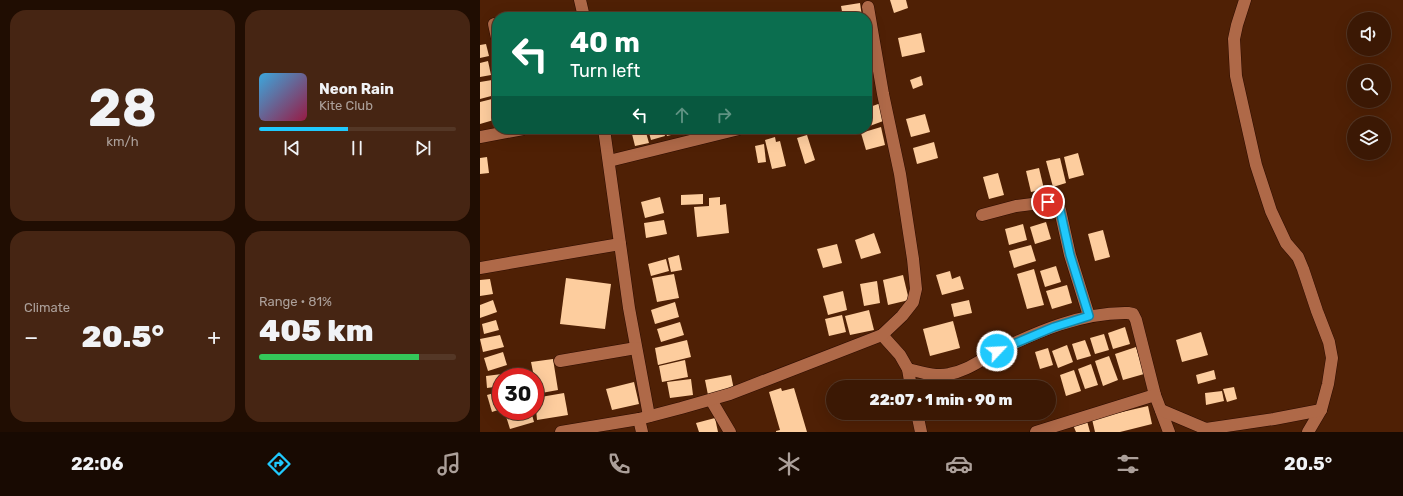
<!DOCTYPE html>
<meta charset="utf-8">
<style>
:root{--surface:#3b1804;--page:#462513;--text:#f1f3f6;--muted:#aca09a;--line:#543726;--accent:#20c9fd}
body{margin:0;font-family:Rubik,sans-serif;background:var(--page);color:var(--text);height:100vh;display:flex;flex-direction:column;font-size:15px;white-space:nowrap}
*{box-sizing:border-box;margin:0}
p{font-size:13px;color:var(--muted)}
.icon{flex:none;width:22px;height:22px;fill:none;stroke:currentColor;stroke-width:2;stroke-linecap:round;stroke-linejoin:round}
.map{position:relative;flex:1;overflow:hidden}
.details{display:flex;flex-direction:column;gap:10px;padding:10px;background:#200d02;width:480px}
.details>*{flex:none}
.hud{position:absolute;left:12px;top:12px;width:380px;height:122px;border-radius:16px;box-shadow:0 4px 16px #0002,0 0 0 1px var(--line);background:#0b6e4f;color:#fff;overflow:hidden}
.fabs{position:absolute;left:867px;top:12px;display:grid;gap:8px}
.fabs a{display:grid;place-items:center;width:44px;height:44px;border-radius:50%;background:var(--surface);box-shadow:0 4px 16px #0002,0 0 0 1px var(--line);font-size:20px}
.speed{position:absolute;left:12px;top:368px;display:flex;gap:8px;font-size:20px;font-weight:700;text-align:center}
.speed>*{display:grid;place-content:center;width:52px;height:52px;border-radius:50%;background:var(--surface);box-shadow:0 4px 16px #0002,0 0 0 1px var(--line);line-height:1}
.speed .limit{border:6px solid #d22;background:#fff;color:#111}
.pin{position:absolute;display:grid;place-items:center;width:34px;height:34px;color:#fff;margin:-17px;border:2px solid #fff;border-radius:50%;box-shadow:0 1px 4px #0007}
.me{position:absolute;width:44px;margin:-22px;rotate:65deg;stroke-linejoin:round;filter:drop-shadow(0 0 3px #0008)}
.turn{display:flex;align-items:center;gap:14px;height:84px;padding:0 12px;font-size:18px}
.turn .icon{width:52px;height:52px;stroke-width:2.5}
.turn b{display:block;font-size:28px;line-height:34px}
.lanes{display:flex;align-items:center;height:38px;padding:0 12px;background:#0003;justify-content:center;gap:20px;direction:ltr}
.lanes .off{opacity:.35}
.big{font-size:30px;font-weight:800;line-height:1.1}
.details .tile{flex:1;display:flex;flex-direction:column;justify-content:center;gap:6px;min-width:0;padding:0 14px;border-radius:16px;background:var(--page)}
.details .dial{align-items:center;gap:0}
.dial b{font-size:52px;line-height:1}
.song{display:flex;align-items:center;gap:12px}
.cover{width:48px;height:48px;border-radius:6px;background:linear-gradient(135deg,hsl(200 70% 55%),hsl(340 70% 35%))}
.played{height:4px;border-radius:2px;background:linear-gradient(90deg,var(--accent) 45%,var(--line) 45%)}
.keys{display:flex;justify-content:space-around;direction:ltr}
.heat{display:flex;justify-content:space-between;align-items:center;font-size:22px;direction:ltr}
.charge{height:6px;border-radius:3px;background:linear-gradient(90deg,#34c759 81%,var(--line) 0)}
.details .tiles{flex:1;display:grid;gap:10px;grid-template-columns:repeat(2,1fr)}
.trip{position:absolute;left:346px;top:380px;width:230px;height:40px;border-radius:20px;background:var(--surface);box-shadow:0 4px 16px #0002,0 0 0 1px var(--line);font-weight:800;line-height:40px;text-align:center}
.dock{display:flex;height:64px;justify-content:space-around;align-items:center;background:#180a02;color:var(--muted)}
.dock .icon{width:28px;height:28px}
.dock .on{color:var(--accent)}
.dock b{font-size:18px;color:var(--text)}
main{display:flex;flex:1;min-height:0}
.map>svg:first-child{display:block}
.building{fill:#fdcd9e}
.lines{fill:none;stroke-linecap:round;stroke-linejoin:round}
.minor-casing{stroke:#2d0c00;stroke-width:13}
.minor{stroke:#af6948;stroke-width:12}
.route-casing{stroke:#1583a4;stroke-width:10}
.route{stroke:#20c9fd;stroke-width:7}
</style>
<main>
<section class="details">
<div class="tiles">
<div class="tile dial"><b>28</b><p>km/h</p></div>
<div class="tile">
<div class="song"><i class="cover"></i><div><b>Neon Rain</b><p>Kite Club</p></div></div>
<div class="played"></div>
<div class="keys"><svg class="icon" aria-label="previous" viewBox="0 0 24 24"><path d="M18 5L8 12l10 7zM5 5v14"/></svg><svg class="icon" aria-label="pause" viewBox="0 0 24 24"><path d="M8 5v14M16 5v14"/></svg><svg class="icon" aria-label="next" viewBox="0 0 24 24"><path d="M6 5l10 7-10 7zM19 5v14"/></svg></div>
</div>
<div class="tile"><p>Climate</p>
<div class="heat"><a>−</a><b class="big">20.5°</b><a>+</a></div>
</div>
<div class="tile"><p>Range · 81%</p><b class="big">405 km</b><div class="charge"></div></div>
</div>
</section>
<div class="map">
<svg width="923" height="432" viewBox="0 0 923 432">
<rect width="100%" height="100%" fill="#4f2005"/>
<g class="building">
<polygon points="410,0 426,0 428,8 414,13"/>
<polygon points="380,3 382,17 363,17 361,6"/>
<polygon points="441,33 445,52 422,57 418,38"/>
<polygon points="6,44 9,56 0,58 0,45"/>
<polygon points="8,61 11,75 0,77 0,63"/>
<polygon points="389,62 393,78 387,80 387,63"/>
<polygon points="441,76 443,85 433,89 430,80"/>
<polygon points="12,80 15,95 0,99 0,82"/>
<polygon points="12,99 17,119 0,124 0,102"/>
<polygon points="401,103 406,120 387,127 387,108"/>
<polygon points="445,114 450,132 431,137 426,119"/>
<polygon points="401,127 405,145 386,150 381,133"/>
<polygon points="156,129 156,131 165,129 169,143 155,146 151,130"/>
<polygon points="168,129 183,129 185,136 171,140"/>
<polygon points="185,129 202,129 203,132 187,136"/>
<polygon points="327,135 335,160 325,164 317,138"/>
<polygon points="295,137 296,142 300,141 306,166 292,169 285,140"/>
<polygon points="454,142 458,158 437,164 433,148"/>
<polygon points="284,144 286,162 278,163 275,146"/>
<polygon points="598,153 604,175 589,179 584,157"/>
<polygon points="7,157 9,173 0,174 0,158"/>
<polygon points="580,158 586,183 573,187 566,161"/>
<polygon points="559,168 564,189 551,192 546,171"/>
<polygon points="518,173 524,195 509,199 503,177"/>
<polygon points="223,194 223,204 201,205 201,195"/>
<polygon points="180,197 184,213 165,218 161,202"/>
<polygon points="240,197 240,205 246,204 249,233 217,237 214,207 229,206 229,198"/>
<polygon points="184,220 187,234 166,238 164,223"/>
<polygon points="566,222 571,239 555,244 550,227"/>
<polygon points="543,224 547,240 529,245 525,229"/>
<polygon points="623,230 630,257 615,261 608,234"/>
<polygon points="394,233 401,253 381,259 375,240"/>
<polygon points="357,244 362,263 343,268 337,249"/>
<polygon points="551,245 556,261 534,268 529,251"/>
<polygon points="199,255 202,270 191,272 188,258"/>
<polygon points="186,259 189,271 171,276 168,264"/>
<polygon points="576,266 581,282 565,287 560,271"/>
<polygon points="554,269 564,305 547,309 537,274"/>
<polygon points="470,271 472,279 480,276 484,289 462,295 456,275"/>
<polygon points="194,274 199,298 177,302 172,278"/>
<polygon points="423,275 429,300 408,305 403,280"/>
<polygon points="86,278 131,284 125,329 80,324"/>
<polygon points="10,279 13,294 0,296 0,280"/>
<polygon points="397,281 400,303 384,306 380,284"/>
<polygon points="587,285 592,303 572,309 566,291"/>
<polygon points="363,291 367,310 348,315 343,296"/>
<polygon points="13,300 17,312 0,318 0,305"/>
<polygon points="489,300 492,313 474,317 471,304"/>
<polygon points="195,302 199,317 175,324 171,310"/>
<polygon points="389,310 394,330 370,335 365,316"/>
<polygon points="362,315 366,332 349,336 345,319"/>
<polygon points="16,320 19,330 4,334 2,324"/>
<polygon points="473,321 480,348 450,356 443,329"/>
<polygon points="200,322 204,335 181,342 177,329"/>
<polygon points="645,327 650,344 633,349 628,333"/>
<polygon points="721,332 728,355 702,362 696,340"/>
<polygon points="624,334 629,350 615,354 610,338"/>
<polygon points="20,335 24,347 3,352 0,339"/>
<polygon points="207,340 211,357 178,365 175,348"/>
<polygon points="605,340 611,356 597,360 592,344"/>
<polygon points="587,345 593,362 578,368 572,351"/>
<polygon points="656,347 664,374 643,380 635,354"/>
<polygon points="568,348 573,365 560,369 555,352"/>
<polygon points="23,352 27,365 8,371 4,358"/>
<polygon points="629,356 638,380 623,386 615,361"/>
<polygon points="73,359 78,390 56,394 55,377 54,377 51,362"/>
<polygon points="205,360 208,377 182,382 179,366"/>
<polygon points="611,364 618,385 605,389 598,369"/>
<polygon points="594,370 601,391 586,396 580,375"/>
<polygon points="734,370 736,379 718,384 716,375"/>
<polygon points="30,373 30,377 21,377 21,386 7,388 6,376"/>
<polygon points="251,375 254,390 228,395 225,380"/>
<polygon points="211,379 213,395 190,398 187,382"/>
<polygon points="154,382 159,404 132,410 126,389"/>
<polygon points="754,387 757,399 747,402 743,389"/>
<polygon points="301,388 302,391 314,388 327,432 296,432 296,431 300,430 289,392"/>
<polygon points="21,391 21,409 12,412 7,395"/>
<polygon points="742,391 744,401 726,405 725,393"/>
<polygon points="84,393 88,415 57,420 55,398"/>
<polygon points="668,406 672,424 640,432 615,432 612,419"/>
<polygon points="32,411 51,411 54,422 30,429 25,413"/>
<polygon points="235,418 238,432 219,432 216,423"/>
<polygon points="607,421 610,432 596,432 593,425"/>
</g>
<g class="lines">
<g class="minor-casing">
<g id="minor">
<polyline points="100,0 104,17"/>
<polyline points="765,0 757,25 754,39 756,76 776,165 791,211 806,243 818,257 823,269 837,311 849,342 852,358 848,384 841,410 828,432"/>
<polyline points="14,24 17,38"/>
<polyline points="124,129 149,308 169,416"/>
<polyline points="0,137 43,129"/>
<polyline points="129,161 259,129"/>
<polyline points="502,215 536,206 568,202 575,205 580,210 590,255 609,316"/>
<polyline points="0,268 140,244"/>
<polyline points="402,335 420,355 428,369 431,387"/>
<polyline points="80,361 156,348"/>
<path d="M 428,369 C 441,372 455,377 469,374 C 487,371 500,360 516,352 C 556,332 602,312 648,313 L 653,314 L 656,320 L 675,395 L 689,432"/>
<polyline points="231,400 250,432"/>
<polyline points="681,410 726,429"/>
<polyline points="437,413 441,432"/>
<polyline points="159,419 162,432"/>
<polyline points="81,432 159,419 201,408 250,394 402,335 422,316 433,302 436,289 433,259 420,174 403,94 388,7"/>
<polyline points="556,432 675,395"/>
<polyline points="724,432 726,429 794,419 841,410"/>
</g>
</g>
<use href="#minor" class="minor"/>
</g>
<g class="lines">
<g class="route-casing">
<polyline id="route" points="517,351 574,327 609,316 590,255 580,210 575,205 568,202"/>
</g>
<use href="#route" class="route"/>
</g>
</svg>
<div class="fabs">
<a><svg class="icon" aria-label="sound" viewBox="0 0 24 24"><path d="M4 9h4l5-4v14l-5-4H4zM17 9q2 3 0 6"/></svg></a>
<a><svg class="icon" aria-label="search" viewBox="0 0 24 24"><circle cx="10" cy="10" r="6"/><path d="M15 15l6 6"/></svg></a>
<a><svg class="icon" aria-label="layers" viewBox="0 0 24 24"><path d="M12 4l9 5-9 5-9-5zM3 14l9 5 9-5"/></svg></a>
</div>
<div class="speed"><div class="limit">30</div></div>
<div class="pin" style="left:568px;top:202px;background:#d93025"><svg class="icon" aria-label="arrive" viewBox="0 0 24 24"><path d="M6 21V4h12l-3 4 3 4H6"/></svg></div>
<svg class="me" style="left:517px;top:351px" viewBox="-20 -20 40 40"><circle r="17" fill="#20c9fd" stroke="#fff" stroke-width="3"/><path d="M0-11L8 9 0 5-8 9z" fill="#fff"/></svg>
<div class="trip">22:07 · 1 min · 90 m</div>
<div class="hud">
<div class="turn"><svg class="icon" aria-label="left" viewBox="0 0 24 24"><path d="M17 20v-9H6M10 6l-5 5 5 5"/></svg><div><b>40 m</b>Turn left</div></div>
<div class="lanes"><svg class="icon" aria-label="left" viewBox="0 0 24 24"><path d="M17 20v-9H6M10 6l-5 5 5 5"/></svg><svg class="icon off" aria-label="ahead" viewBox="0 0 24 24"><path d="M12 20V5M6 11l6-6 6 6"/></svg><svg class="icon off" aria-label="right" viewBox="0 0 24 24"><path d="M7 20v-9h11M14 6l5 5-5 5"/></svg></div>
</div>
</div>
</main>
<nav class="dock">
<b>22:06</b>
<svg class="icon on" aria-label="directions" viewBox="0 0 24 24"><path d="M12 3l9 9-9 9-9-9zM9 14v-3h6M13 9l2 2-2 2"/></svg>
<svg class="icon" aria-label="music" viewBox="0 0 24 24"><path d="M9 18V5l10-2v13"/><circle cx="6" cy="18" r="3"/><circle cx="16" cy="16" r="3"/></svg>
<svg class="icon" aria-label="phone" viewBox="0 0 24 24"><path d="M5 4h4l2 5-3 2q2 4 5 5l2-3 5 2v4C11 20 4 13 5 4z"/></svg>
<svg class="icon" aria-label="climate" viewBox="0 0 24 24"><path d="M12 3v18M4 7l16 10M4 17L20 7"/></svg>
<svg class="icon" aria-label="car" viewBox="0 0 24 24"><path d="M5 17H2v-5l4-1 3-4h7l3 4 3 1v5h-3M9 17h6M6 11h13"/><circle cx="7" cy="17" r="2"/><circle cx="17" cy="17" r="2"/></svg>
<svg class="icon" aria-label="filters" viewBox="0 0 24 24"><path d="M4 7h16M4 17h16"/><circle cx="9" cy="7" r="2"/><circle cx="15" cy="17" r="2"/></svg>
<b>20.5°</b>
</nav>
